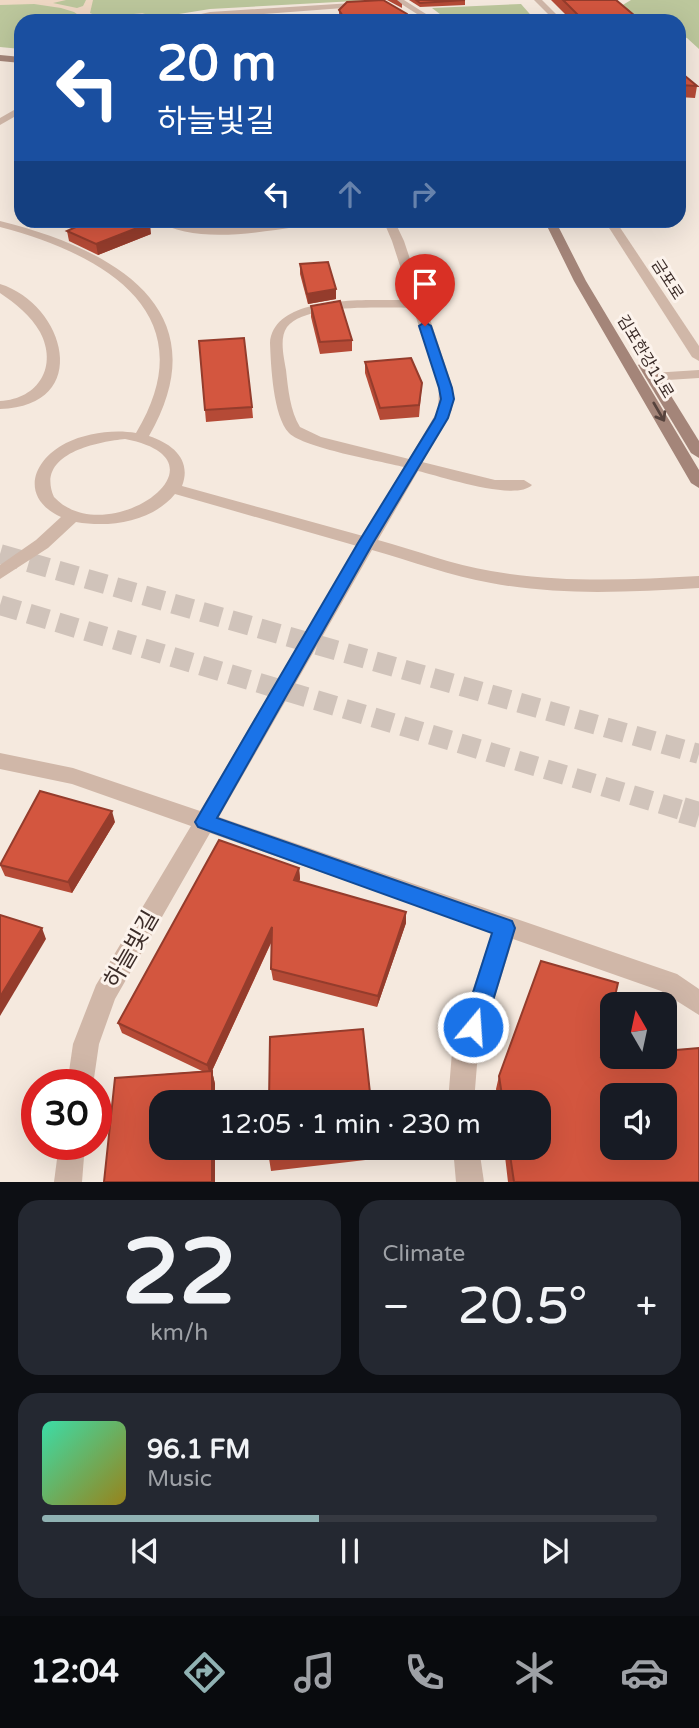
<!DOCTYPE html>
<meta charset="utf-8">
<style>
:root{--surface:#171b24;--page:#242831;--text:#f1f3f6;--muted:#9ea1a6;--line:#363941;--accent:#90b2b3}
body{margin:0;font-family:"Varela Round","Noto Sans KR",sans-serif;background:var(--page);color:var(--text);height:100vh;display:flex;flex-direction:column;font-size:26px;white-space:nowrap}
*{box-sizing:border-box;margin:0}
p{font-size:23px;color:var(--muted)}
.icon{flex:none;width:38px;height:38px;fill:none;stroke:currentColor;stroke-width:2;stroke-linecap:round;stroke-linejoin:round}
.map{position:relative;height:1182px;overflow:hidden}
.details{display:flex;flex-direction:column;gap:18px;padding:18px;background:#0d0f14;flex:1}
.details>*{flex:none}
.top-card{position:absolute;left:14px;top:14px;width:672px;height:214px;border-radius:21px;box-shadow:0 7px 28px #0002;background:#1a4fa0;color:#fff;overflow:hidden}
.needle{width:46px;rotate:351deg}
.fabs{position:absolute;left:600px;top:992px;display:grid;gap:14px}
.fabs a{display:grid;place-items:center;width:77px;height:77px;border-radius:14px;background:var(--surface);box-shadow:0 7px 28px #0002;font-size:35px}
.speed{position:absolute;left:21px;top:1069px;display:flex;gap:14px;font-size:35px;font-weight:700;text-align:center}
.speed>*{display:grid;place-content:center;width:91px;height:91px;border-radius:50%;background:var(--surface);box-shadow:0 7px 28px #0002;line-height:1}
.speed .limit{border:10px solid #d22;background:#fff;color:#111}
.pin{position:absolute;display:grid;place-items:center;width:60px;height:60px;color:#fff;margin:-72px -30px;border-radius:50% 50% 50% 0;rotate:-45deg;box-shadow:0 0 7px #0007}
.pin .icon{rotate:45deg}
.me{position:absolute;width:77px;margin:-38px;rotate:18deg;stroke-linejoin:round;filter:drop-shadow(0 0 5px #0008)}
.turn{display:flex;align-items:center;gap:24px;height:147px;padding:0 28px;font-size:32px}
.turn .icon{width:91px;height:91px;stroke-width:2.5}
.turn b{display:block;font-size:49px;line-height:60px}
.lanes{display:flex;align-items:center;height:66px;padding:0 28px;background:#0003;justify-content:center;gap:35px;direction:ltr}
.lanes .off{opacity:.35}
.big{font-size:52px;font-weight:600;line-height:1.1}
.details .card{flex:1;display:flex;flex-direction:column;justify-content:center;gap:10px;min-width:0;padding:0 24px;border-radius:21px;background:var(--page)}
.details .dial{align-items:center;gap:0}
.dial b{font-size:91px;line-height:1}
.song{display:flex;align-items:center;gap:21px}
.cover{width:84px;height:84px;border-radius:10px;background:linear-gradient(135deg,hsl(160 70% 55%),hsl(50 70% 35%))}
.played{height:7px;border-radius:4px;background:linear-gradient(90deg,var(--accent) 45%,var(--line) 45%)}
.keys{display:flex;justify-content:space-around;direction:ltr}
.heat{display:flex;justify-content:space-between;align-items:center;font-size:38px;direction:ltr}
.details .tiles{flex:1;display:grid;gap:18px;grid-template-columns:1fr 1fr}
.card:last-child{grid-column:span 2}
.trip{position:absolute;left:149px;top:1090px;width:402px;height:70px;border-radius:21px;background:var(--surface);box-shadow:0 7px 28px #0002;font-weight:600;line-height:70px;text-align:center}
.dock{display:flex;height:112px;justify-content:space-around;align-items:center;background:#090b0e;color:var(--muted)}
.dock .icon{width:49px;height:49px}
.dock .selected{color:var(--accent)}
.dock b{font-size:32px;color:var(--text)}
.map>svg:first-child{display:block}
.green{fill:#bcc79c}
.plaza{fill:#efd8c4}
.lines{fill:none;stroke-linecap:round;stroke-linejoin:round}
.trunk-tunnel-far1{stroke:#d0c3ba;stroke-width:20;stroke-dasharray:20 10;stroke-linecap:butt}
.trunk-tunnel{stroke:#d0c3ba;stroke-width:26;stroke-dasharray:26 13;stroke-linecap:butt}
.service{fill:#d0b7a8;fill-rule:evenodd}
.minor{fill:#d0b7a8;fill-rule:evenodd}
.secondary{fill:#a48579;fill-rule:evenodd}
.wall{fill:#b54a36}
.shaded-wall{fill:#943c2c}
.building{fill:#d3563f;stroke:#943c2c;stroke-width:2;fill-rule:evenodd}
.oneway{stroke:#56433d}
.route{fill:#1a73e8;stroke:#114b97;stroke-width:2}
.labels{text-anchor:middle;stroke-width:6;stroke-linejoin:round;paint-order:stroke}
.far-street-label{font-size:16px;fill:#3c2d29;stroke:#fcf3ec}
.near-street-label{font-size:23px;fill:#3c2d29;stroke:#fcf3ec}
</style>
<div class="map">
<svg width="699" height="1182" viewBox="0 0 699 1182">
<rect width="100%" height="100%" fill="#f5e9de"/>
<g class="green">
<polygon points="0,0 374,0 210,9 179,14 156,21 21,21 21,49 0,47"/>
<polygon points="631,0 699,0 699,49 687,38 679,36 679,21 631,21 621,6"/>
<polygon points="521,4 536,21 449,21 432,8"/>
</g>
<polygon class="plaza" points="0,0 66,0 53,3 77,8 83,6 86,0 93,0 90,13 100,17 145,13 124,21 87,21 74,12 61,8 34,4 0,5"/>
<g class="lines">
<g class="trunk-tunnel-far1">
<polyline points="0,554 699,754"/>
<polyline points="0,605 688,812"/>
</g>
<polyline class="trunk-tunnel" points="682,810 699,815"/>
<g class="service">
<polygon points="395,0 404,0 437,21 428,21"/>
<polygon points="534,0 542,0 563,21 555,21"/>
<polygon points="604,220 615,220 699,346 699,361 692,357"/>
<polygon points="699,370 699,378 652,381 645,377 652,373"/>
</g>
<g class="minor">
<polygon points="384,1 420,21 410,21 383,5 170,21 210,12"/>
<polygon points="21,106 21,113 0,125 0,118"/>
<path d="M 156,220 L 220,228 L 295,220 L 326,220 C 318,226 305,226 295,227 C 255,233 191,244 156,220 Z"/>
<path d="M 383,220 L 394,220 L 404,241 L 453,388 L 452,410 L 422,462 L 495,480 L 524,480 L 532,485 C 515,502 440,476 418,471 L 378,540 C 415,550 453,565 491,571 C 561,583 629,580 699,576 L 699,588 C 629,592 560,596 491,583 C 451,576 411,561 372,550 L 219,817 L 677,974 L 699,989 L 699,1015 L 661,991 L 513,939 L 478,1052 L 474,1102 L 448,1102 L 452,1052 L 492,932 L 210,833 L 115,999 L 99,1044 L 93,1085 L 67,1085 L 73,1044 L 96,985 L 191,826 L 72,784 L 0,769 L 0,753 L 73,768 L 200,811 L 357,546 L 175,494 C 152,522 110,528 76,522 L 48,548 L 0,579 L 0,565 L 36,540 L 61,517 C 20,498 31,461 66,443 C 86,433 114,429 136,433 C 208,313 103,254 0,227 L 0,221 C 109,248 223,307 149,436 C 173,444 192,460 182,486 L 363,536 L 404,467 C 380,461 304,448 289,433 C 273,416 271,366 270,343 C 274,292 374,301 411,300 L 392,241 ZM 413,308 L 439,388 L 438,410 L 409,459 L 321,437 L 300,427 C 290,411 288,388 286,370 C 284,358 279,338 287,327 C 306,303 384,308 413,308 ZM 125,439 C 239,461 106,553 54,497 C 35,454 96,442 125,439 Z"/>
<path d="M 0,284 C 65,304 94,406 0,409 L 0,401 C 39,399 58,366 40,332 C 31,316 15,303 0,293 Z"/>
<polygon points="59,1144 85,1144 82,1182 54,1182"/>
<polygon points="453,1148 479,1148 484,1182 456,1182"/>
</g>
<g class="secondary">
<polygon points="0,55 21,57 21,63 0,61"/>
<polygon points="544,220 555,220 586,281 699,470 699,488 691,483 574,281"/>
<polygon points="645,361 652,365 699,441 699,458 691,453 638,365"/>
</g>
</g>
<g class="wall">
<polygon points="387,0 397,0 402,4 402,8"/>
<polygon points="409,0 465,0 465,5 420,7"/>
<polygon points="551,0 616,0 641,21 572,21"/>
<polygon points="339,10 412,21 341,21 339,18"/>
<polygon points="679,71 697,86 695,98 679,97"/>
<polygon points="67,231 151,234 98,255 69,241"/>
<polygon points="300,264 336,299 308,304 300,274"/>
<polygon points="311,306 352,340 352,351 320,354 311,317"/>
<polygon points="199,341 252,407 253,418 206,422"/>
<polygon points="365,362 422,383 419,417 380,420 365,373"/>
<polygon points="115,822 72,893 5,876 0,865"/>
<polygon points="219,840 299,868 300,879 299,882 406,912 406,923 377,1007 273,980 271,969 272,941 212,1071 215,1084 215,1102 161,1102 161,1148 215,1148 215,1182 104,1182 115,1078 202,1071 122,1033 118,1023"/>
<polygon points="601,1057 699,1182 508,1182 504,1148 539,1148 539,1102 498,1102 496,1089 499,1076"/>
<polygon points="269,1148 375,1148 374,1159 271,1171 269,1158"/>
</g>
<g class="shaded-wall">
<polygon points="150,223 151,234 98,255 96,244"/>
<polygon points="336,289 336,299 308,304 307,294"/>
<polygon points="112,811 115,822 72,893 68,882"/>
<polygon points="299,868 300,879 294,892 294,880"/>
<polygon points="406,912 406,923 377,1007 378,996"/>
<polygon points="272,927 273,938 210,1075 207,1065"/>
<polygon points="42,928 46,939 0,1016 0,997"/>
<polygon points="212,1071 215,1084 215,1102 212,1102"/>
<rect x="212" y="1148" width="3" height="34"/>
</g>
<g class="building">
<polygon points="383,0 407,14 412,21 346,21 339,10 347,2"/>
<polygon points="416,0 465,0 420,3"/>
<polygon points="563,0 616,0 641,21 584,21"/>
<polygon points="679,71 697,86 679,85"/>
<polygon points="91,220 144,220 150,223 96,244 67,231"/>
<polygon points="328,262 336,289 307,294 300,264"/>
<polygon points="340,301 352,340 320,342 311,306"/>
<polygon points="244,338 252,407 205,410 199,341"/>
<polygon points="411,358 422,383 419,405 380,408 365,362"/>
<polygon points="40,791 112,811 68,882 0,865"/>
<polygon points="219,840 299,868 294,880 406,912 378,996 271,969 272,927 207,1065 118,1023"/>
<polygon points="0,915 42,928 0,997"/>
<path d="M 541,961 L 618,983 L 601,1057 L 612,1056 L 612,1057 L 665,1057 L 665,1051 L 699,1048 L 699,1182 L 514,1182 L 509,1148 L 539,1148 L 539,1102 L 503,1102 L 499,1076 ZM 612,1096 L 665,1096 L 665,1148 L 612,1148 Z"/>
<polygon points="363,1029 371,1102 269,1102 270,1037"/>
<polygon points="212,1071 212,1102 161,1102 161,1148 212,1148 212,1182 104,1182 115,1078"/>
<polygon points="269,1148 359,1148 269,1158"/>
</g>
<defs><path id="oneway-shaft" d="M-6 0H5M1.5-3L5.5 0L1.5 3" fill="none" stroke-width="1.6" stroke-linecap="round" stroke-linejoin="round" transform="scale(1.75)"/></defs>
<use class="oneway" href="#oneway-shaft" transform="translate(659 412) rotate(60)"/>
<polygon class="route" points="425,322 431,326 452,388 454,399 448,418 373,543 217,818 512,921 515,928 485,1027 481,1035 473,1038 465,1035 462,1027 492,933 198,827 195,822 358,543 435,418 441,399 439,388 419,326"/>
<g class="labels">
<g class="far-street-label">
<text transform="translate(668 279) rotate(57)" y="6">금포로</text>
<text transform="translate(646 356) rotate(59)" y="6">김포한강11로</text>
</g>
<g class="near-street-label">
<text transform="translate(131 949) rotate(-60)" y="8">하늘빛길</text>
</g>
</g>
</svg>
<div class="fabs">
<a><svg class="needle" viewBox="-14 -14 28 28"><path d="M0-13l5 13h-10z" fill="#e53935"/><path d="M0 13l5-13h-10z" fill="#9ea1a6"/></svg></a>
<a><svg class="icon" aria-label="sound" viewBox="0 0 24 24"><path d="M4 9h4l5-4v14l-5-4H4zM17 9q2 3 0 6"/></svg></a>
</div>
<div class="speed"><div class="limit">30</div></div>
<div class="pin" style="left:425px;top:326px;background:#d93025"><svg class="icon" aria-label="arrive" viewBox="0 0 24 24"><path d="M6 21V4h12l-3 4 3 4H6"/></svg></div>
<svg class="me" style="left:473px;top:1027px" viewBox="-20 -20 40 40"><circle r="17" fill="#1a73e8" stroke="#fff" stroke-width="3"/><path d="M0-11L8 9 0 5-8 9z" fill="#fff"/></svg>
<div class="trip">12:05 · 1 min · 230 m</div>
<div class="top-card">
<div class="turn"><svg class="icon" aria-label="left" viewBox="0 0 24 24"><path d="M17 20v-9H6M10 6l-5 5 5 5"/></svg><div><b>20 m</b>하늘빛길</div></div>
<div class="lanes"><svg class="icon" aria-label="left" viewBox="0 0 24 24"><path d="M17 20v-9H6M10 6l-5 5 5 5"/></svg><svg class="icon off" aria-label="ahead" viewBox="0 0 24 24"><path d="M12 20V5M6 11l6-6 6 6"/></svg><svg class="icon off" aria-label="right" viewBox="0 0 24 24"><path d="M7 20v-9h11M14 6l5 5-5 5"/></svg></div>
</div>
</div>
<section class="details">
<div class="tiles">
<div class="card dial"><b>22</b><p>km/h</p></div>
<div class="card"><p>Climate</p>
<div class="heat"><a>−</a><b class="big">20.5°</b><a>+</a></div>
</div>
<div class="card">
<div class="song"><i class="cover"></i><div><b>96.1 FM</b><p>Music</p></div></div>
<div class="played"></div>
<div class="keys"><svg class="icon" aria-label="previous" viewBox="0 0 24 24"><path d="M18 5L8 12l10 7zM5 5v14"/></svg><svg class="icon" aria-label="pause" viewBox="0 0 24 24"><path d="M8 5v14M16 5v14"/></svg><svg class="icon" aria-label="next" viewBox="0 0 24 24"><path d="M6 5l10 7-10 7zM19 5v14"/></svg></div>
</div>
</div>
</section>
<nav class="dock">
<b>12:04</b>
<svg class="icon selected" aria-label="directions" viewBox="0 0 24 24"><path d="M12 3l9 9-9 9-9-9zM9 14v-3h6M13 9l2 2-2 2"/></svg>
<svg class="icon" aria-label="music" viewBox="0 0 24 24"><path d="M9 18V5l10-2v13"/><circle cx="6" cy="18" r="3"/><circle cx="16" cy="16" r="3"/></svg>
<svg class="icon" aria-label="phone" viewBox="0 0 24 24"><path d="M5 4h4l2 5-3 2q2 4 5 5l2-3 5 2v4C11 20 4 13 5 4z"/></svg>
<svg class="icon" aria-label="climate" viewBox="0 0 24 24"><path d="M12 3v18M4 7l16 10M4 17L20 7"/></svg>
<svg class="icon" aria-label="car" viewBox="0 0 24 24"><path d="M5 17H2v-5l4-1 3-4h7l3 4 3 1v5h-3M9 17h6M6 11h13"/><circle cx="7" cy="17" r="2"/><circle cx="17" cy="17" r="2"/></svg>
</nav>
